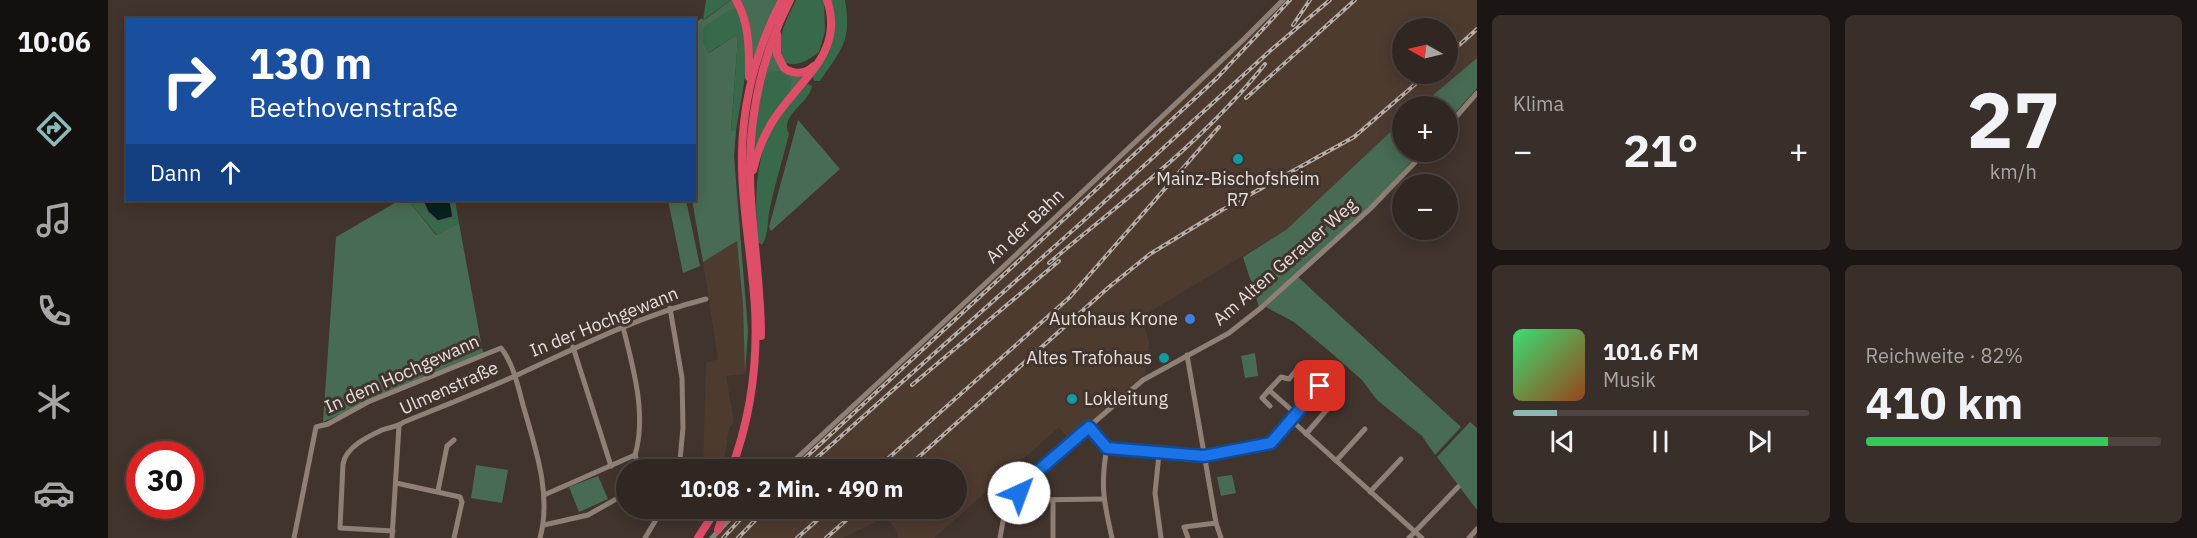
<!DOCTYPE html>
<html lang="de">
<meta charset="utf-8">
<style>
:root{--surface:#312722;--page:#392f2a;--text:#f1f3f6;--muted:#a8a5a5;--line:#4c4440;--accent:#8bbbb9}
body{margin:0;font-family:"IBM Plex Sans",sans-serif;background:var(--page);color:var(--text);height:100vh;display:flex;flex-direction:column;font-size:22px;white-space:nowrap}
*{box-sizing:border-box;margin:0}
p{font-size:20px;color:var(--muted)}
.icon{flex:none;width:33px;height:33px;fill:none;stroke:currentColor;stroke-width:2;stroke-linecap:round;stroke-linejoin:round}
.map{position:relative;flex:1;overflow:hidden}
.side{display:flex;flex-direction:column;gap:15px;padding:15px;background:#1b1513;width:720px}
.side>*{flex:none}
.guide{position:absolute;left:18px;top:18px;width:570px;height:183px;border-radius:0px;box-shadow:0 3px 15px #0003,0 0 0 2px var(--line);background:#1a4fa0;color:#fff;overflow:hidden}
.needle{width:39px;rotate:278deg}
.fabs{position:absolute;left:1284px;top:18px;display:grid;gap:12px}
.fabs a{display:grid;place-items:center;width:66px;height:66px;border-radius:50%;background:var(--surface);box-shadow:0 3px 15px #0003,0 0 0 2px var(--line);font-size:30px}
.speed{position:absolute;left:18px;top:441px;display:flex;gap:12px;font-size:30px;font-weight:700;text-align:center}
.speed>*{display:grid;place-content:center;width:78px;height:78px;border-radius:50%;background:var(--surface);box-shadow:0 3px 15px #0003,0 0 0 2px var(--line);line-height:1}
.speed .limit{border:9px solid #d22;background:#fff;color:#111}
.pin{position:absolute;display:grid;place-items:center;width:51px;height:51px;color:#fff;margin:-26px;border-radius:12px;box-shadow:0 3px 9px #0006}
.me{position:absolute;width:66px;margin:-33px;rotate:43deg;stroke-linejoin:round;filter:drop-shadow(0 0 4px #0008)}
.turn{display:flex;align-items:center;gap:21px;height:126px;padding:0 24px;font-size:27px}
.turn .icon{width:78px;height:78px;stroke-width:2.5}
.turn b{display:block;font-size:42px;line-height:51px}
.then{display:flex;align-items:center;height:57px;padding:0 24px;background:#0003;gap:12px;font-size:22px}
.big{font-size:45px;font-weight:700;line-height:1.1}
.side .widget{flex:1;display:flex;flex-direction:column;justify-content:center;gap:9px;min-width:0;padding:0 21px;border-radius:9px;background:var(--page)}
.side .dial{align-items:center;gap:0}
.dial b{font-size:78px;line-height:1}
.song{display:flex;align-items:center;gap:18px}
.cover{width:72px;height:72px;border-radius:9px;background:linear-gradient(135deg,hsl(140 70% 55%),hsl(20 70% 35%))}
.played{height:6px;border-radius:3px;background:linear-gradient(90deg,var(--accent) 15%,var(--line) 15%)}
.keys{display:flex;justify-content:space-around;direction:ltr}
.heat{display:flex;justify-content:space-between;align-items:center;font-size:33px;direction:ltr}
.charge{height:9px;border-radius:4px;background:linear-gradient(90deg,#34c759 82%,var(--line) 0)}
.side .tiles{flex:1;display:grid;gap:15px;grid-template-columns:repeat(2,1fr)}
.trip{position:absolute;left:508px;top:459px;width:351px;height:60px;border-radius:30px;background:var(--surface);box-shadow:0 3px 15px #0003,0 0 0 2px var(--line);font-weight:700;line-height:60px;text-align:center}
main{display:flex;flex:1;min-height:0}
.dock{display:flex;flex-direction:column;width:108px;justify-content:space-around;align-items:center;background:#14100e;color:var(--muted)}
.dock .icon{width:42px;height:42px}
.dock .current{color:var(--accent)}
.dock b{font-size:27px;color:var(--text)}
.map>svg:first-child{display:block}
.built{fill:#4e3b30;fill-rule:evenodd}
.green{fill:#486b54}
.forest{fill:#38694a}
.water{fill:#082021;stroke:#4b5958;stroke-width:1.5}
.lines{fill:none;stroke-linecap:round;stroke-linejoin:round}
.minor{stroke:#8f8077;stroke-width:5}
.highway{stroke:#de4e68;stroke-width:8}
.rail-casing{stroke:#b9afa9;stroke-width:4}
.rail{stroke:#41342d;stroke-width:1.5;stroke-dasharray:4.5;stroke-linecap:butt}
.route-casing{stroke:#114b97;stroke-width:15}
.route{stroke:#1a73e8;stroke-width:10}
.culture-dot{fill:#0f9aa8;stroke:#41342d;stroke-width:2}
.shop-dot{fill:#3f7fe0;stroke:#41342d;stroke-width:2}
.labels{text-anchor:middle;stroke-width:6;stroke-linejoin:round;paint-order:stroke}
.poi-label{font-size:18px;fill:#e8dfda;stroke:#41342d;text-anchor:end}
.street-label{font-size:18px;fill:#e8dfda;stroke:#41342d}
</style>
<main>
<nav class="dock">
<b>10:06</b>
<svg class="icon current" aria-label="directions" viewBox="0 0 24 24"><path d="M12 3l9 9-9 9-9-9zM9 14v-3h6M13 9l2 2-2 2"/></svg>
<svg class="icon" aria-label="music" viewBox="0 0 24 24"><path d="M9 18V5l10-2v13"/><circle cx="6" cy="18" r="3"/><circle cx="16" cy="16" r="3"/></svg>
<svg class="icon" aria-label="phone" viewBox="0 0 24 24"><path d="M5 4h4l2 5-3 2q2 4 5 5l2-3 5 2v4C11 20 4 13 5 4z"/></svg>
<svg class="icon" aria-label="climate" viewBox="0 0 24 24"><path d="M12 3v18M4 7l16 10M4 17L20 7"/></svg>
<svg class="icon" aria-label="car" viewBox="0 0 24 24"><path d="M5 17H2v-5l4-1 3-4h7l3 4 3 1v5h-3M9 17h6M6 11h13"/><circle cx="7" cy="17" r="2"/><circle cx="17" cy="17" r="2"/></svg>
</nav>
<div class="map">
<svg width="1369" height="538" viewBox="0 0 1369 538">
<rect width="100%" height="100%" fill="#41342d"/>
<g class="built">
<path d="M 1178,0 L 1369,0 L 1369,58 L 1312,106 L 1294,106 L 1294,121 L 1178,230 L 1038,314 L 1036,325 L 1041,342 L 1040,354 L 1034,359 L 1038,373 L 962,440 L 951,427 L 826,538 L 790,538 L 788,530 L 778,517 L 735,538 L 608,538 L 636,509 L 849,508 L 849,470 L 678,469 L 1016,156 ZM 1294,28 L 1340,28 L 1340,74 L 1294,74 Z"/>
<polygon points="629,240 635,305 637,374 618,376 626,422 621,428 615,469 595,470 598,363 610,359 595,262"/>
</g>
<g class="green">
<polygon points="623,0 626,0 631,9 601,53 628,35 630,38 623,131 628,131 626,156 640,331 637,374 635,305 629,241 595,262 584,200 586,200 587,23 594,18 595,20 599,18"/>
<path d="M 631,0 L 670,0 L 643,71 C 645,46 645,22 631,0 Z"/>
<polygon points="666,43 675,69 700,72 682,94 655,79"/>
<polygon points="1369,58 1369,88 1340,121 1340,106 1312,106"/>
<polygon points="690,120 732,169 663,231 661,227"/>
<polygon points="1294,121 1294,152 1312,152 1264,206 1151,307 1135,257 1178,230"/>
<polygon points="292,200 300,200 328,235 351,223 375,353 215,422 228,237"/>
<polygon points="560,200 578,200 592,266 575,273"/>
<polygon points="1190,277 1353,427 1327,455 1314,436 1269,400 1254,380 1220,350 1186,322 1158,307"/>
<polygon points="1147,353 1150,376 1137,378 1133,356"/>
<polygon points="1362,422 1369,428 1369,510 1329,457"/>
<polygon points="368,465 400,470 394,503 363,498"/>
<polygon points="1124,475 1128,493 1113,496 1109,477"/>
<polygon points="490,476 500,499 471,512 461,487"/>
</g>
<g class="forest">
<polygon points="598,0 623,0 595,20"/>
<path d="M 688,0 L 716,0 L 717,31 L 711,52 C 700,60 690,68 675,62 C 667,38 678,21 688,0 Z"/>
<path d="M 723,0 L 737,0 C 744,40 734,49 712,81 L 706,81 L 705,77 C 724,49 731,34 723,0 Z"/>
<path d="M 627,9 L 630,10 C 647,46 634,93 628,131 L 623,131 L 630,38 L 628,35 L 600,53 L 595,43 L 595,28 L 621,10 Z"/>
<polygon points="666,71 673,71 684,79 682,94 672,104 656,131 645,157 648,120 655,79 660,73"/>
<path d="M 700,84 L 704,86 C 701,104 671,115 681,134 C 675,159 667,183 662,208 C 659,219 661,235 654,245 L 650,242 C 647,199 645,155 671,117 C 679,106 688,96 697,85 Z"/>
<polygon points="300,200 318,200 316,204 345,217 342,200 347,200 351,223 329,235"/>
</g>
<polygon class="water" points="318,200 342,200 345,217 330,221 320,212 316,203"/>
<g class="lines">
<g class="minor">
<polyline points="1340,126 1369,93"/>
<polyline points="562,308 574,378 575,428 571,470"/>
<path d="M 515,327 C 525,367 539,414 527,455"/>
<polyline points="465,347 503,466"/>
<polyline points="1079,355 1108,523 1113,538"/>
<polyline points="1161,390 1154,398 1162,406"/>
<polyline points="1188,414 1161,390 1173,377 1181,379 1191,367 1228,399 1198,434"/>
<polyline points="1183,420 1314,538"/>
<polyline points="981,427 999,448 1096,456 1163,443 1212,386"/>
<path d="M 999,448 C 992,484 996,503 1004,538"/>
<polyline points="1051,454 1047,493 1053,538"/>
<polyline points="527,455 532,470"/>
<polyline points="1228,461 1257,429"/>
<polyline points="676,470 894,268 1136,39 1175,0"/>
<polyline points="288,483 352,497 354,502 346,538"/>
<polyline points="330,491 339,446 346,440"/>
<polyline points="1262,492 1293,459"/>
<polyline points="436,495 527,455"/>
<polyline points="911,495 912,489 916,483 1035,380 1121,333 1154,307 1262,209 1317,152"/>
<polyline points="911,495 924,500 995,499"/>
<polyline points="945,500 945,538"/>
<polyline points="436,525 480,515 519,493"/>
<path d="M 285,531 L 232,528 L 235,464 C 238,447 259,437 274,430 C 282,427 289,427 296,422 C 333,407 371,392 407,376 C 470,347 531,316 598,299"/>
<path d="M 186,538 L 208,427 L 220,424 L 260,402 L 393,348 C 405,363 410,386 415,405 C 427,447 444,494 432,538"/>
<polyline points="284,538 291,426"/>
<polyline points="537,538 555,508"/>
<polyline points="604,538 632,508"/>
<polyline points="892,538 899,499 911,495"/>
<polyline points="1080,538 1076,527 1108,523"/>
<polyline points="1301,538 1350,487"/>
<polyline points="1361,538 1369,529"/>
</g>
<g class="highway">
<path d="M 628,0 C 642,24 641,50 641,77"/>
<path d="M 669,34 L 669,54 L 676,68 C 686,75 697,74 706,66"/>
<path d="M 645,170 C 650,149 658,129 671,112 C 697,76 736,50 719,0"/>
<path d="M 653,336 C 653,291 646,245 643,199 C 638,129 650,63 682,0"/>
<path d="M 623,470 C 643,417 650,364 647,308 C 644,256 633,205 634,153 C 635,99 649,48 674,0"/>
<polyline points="610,530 617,508"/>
<polyline points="590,538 609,508"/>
</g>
<g class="rail-casing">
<g id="rail">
<polyline points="1185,25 1202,0"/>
<polyline points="1340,55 1369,29"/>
<polyline points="1138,98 1247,0"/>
<path d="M 941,263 C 1016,200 1096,141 1157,64"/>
<polyline points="804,385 951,261"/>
<polyline points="684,470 1109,78 1182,0"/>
<polyline points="695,470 973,223 1163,50 1222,0"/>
<polyline points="767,470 962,297 1111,127"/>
<polyline points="796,470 1001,287 1042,254 1114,210 1246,137 1319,74"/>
<polyline points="615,538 643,508"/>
<polyline points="630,538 659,508"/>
<polyline points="689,538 723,508"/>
<polyline points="718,538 752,508"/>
</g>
</g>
<use href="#rail" class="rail"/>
</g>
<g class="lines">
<g class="route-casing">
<polyline id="route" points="911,493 916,483 981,427 999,448 1096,456 1163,443 1212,386"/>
</g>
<use href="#route" class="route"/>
</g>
<g class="culture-dot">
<circle cx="1130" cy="159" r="6"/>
<circle cx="1056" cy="358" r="6"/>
<circle cx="964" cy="399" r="6"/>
</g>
<circle class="shop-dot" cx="1082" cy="319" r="6"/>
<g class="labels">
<g class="poi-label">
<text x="1130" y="185" text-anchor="middle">Mainz-Bischofsheim<tspan x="1130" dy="21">R7</tspan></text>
<text x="1070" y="325">Autohaus Krone</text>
<text x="1044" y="364">Altes Trafohaus</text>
<text x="976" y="405" text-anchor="start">Lokleitung</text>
</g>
<g class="street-label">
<text transform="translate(917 226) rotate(-43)" y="6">An der Bahn</text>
<text transform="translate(1177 262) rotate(-41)" y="6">Am Alten Gerauer Weg</text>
<text transform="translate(496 322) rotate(-22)" y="6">In der Hochgewann</text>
<text transform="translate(294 374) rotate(-24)" y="6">In dem Hochgewann</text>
<text transform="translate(341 388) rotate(-24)" y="6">Ulmenstraße</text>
</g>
</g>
</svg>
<div class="fabs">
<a><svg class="needle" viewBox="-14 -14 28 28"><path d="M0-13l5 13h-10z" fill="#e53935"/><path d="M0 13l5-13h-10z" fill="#a8a5a5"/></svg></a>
<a>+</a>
<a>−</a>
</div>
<div class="speed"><div class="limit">30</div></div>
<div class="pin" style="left:1212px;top:386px;background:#d93025"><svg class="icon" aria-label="arrive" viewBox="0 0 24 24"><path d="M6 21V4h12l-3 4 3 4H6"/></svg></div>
<svg class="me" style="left:911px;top:493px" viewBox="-20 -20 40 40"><circle r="19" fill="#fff"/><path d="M0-13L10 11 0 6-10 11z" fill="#1a73e8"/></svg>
<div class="trip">10:08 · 2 Min. · 490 m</div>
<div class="guide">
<div class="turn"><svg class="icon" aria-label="right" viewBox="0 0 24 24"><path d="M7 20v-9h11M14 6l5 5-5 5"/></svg><div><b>130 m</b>Beethovenstraße</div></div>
<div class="then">Dann<svg class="icon" aria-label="ahead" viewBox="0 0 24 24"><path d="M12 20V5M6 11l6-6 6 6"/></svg></div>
</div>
</div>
<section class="side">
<div class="tiles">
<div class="widget"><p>Klima</p>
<div class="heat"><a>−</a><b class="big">21°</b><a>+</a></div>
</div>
<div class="widget dial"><b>27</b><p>km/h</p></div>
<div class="widget">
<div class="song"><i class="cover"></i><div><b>101.6 FM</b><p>Musik</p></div></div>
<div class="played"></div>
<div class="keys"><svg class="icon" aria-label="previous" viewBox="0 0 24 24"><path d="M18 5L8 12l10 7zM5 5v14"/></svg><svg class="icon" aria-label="pause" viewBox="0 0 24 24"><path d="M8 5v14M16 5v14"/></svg><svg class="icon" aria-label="next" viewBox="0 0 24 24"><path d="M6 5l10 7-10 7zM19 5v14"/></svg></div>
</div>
<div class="widget"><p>Reichweite · 82%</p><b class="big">410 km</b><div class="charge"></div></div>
</div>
</section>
</main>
